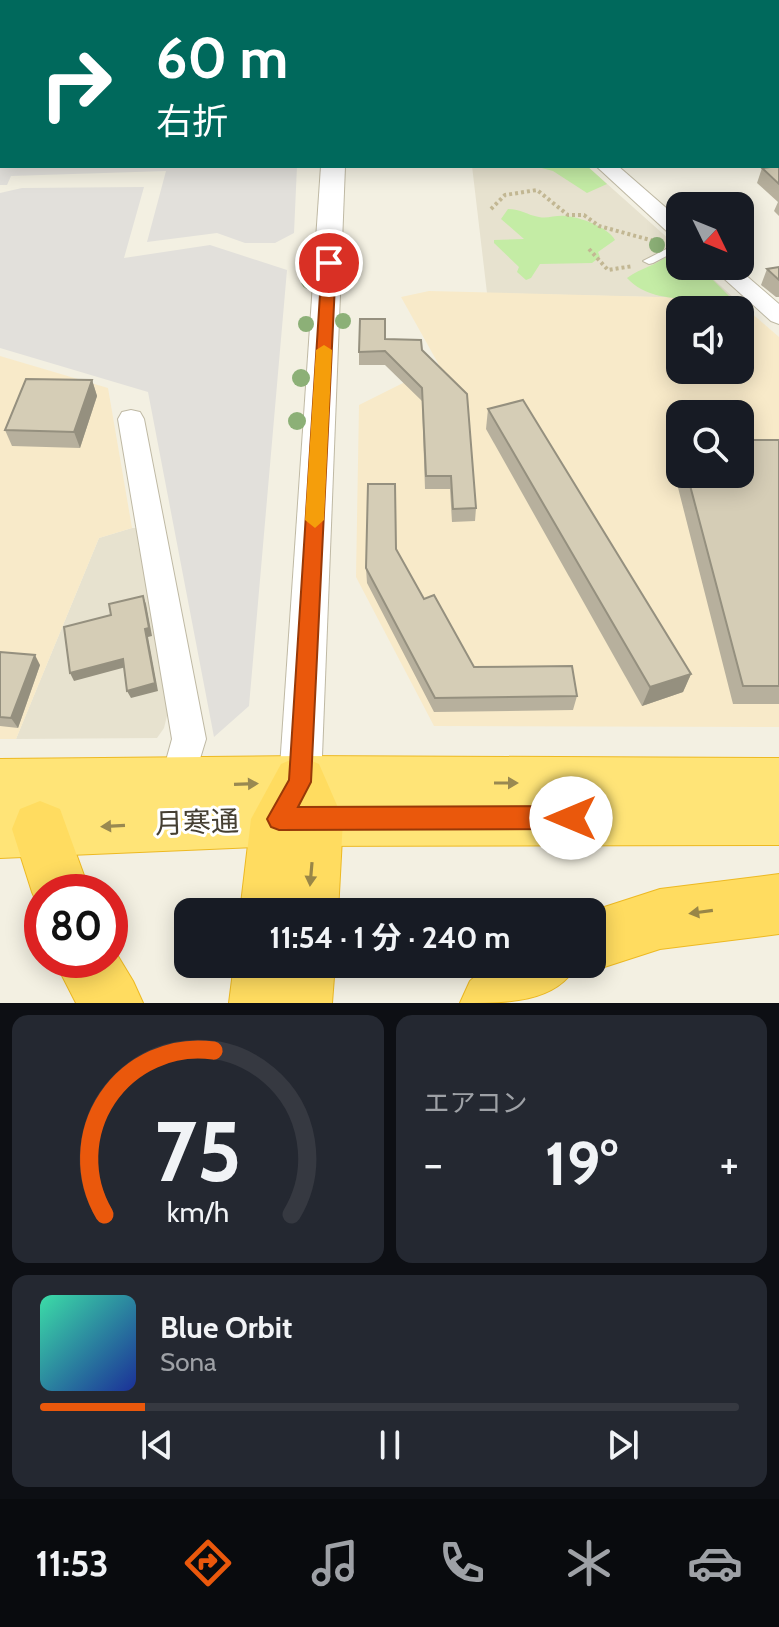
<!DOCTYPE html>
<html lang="ja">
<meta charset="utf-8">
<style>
:root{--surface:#171b24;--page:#242831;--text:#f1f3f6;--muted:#9ea1a6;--line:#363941;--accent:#ea580c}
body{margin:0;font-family:Cabin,"Noto Sans JP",sans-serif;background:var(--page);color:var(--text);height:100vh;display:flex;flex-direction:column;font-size:30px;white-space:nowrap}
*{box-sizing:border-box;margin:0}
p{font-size:26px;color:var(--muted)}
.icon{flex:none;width:44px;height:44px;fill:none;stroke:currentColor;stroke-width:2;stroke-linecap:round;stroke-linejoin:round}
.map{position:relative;height:1003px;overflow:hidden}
.details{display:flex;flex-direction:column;gap:12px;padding:12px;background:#0d0f14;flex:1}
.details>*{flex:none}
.top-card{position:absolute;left:0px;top:0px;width:780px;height:168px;box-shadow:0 4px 20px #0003;background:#00695c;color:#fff;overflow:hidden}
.needle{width:52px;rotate:133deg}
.tools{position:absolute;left:666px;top:192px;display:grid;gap:16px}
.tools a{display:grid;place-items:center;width:88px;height:88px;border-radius:16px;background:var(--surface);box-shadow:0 4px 20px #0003;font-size:40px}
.speed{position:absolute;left:24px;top:874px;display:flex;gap:16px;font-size:40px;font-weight:700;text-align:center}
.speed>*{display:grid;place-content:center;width:104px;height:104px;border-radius:50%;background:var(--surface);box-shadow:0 4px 20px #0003;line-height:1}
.speed .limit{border:12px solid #d22;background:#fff;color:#111}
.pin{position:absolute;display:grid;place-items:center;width:68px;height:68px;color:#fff;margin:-34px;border:4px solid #fff;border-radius:50%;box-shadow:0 2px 8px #0007}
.me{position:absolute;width:88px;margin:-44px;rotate:270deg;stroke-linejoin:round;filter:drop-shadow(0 0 6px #0008)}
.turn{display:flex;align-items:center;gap:28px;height:168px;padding:0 24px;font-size:36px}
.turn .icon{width:104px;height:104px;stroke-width:2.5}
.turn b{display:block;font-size:56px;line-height:68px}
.big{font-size:60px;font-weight:700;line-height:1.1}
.details .card{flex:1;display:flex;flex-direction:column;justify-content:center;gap:12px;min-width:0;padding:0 28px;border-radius:16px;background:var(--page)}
.details .dial{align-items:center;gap:0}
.dial svg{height:208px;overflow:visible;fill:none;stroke:var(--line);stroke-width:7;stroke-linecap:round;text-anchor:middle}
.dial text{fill:var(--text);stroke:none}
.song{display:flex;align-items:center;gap:24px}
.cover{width:96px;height:96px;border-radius:12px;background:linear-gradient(135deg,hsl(160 70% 55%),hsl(230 70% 35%))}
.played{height:8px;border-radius:4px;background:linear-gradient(90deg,var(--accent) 15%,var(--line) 15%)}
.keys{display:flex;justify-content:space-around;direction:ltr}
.heat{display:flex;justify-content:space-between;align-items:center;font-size:44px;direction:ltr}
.details .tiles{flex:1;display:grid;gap:12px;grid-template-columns:1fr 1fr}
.card:last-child{grid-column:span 2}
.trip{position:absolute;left:174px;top:898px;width:432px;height:80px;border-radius:16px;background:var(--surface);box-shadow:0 4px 20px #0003;font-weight:700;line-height:80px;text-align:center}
.tabs{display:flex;height:128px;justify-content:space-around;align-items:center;background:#090b0e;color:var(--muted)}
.tabs .icon{width:56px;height:56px}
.tabs .selected{color:var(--accent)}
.tabs b{font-size:36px;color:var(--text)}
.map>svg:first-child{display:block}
.residential{fill:#e7e2cf}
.commercial{fill:#f8eac9;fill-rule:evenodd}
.green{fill:#c4eca5}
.parking{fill:#e2e0db}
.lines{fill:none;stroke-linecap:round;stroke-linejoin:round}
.service-casing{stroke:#bfb9a4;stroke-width:2}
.minor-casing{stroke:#bfb9a4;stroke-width:2}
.tertiary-casing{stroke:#bfb9a4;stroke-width:2}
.trunk-casing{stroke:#edb922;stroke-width:2}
.motorway-casing{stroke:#edb922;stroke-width:2}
.path{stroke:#c2b793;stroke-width:4;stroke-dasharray:3 3;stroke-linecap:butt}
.service{fill:#fff;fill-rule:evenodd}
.minor{fill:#fff;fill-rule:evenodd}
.tertiary{fill:#fff;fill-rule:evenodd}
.trunk{fill:#ffe477;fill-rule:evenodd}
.motorway{fill:#ffdc60;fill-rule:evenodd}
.tree{fill:#8cb077}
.wall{fill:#b7b09d}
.shaded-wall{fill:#95907f}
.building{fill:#d5cdb6;stroke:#95907f;stroke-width:2}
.oneway{fill:#998951}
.oneway2{fill:#998647}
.route{fill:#ea580c;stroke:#983908;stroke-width:2}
.slow{fill:#f59e0b}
.labels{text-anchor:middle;stroke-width:6;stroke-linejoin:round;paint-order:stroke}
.near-street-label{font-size:28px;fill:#453f32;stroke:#fff}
</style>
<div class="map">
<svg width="779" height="1003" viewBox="0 0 779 1003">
<rect width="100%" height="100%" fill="#f3f0e2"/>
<g class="residential">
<polygon points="472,166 587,166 680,249 680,266 699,266 735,299 487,293"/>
<polygon points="132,528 138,528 169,708 164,728 157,738 16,739 99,538"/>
</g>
<g class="commercial">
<path d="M 429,291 L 735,299 L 779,337 L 779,727 L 434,726 L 356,577 L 359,405 L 439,365 L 401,297 ZM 680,310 L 740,310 L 740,370 L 680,370 ZM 680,414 L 740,414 L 740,474 L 680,474 Z"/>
<polygon points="0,356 108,388 132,528 99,538 16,739 0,739"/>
</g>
<g class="green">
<polygon points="534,166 587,166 607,184 587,193 553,171"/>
<path d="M 508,209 C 521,209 527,215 539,217 C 547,219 556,215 565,216 C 580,217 608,227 615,240 L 598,252 L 600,257 L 592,263 L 540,264 L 531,278 L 526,280 L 517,272 L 519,267 L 494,243 L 494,240 L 524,239 L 501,219 Z"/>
<path d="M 674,251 L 680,251 L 680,266 L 699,266 L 732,299 C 699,298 651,305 627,278 C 642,267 659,265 674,251 Z"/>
</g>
<g class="parking">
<polygon points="0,98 2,166 297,166 294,233 275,243 245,243 217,233 147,242 166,171 11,176 7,185 0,185"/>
<polygon points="144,187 124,258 210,245 287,270 249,706 214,737 148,392 0,348 0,193 22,188"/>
</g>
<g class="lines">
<g class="service-casing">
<g id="service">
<polygon points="0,0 5,2 2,2 2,6 0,6"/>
<rect x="703" y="0" width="8" height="2"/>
<polygon points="680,242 680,249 653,263 649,264 643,261"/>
</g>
</g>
<g class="minor-casing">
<g id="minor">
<rect x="778" y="19" width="1" height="10"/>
<rect x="0" y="87" width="2" height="10"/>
<polygon points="778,123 779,124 779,136 778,135"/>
<polygon points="596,166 618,166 680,220 680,237 672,236"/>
<polygon points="710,266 735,266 779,304 779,324 771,321"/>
<polygon points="131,410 140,412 144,419 206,739 188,798 176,803 164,798 159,786 172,739 118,419 122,412"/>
</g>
</g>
<g class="tertiary-casing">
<g id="tertiary">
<polygon points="344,0 364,0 343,2"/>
<polygon points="321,166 345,166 321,782 315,796 300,802 285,796 279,782"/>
</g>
</g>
<g class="trunk-casing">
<polygon id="trunk" points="300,756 779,758 779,845 279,846 0,858 0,759"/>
</g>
<g class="motorway-casing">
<g id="motorway">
<polygon points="300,756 319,764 343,819 338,912 240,912 251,819 281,764"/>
<polygon points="40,801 60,809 90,892 42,892 42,914 32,892 12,829 20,809"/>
<path d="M 779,874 L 779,934 L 660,949 L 592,971 L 577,965 C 556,1003 507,1003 460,1003 L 470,981 L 489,964 L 592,964 L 592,912 L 589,912 L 592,911 L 660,889 Z"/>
<polygon points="110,943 133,981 143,1003 76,1003 54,960 110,960"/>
<polygon points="234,964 335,964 332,1003 229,1003"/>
</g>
</g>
<g class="path">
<polyline points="491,209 505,195 537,190 568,215 584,215 599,226 654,241"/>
<polyline points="589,249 608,270 633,266"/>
</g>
<use href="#service" class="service"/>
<use href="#minor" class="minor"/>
<use href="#tertiary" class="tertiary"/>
<use href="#trunk" class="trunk"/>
<use href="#motorway" class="motorway"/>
</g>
<g class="tree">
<circle cx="657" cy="245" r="8"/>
<circle cx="309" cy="281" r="8"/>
<circle cx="343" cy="321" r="8"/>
<circle cx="306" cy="324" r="8"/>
<circle cx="301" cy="378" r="9"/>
<circle cx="297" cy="421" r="9"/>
</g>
<g class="wall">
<rect x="374" y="0" width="330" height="2"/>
<polygon points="779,165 779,216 774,211 778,202 757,183 762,168"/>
<polygon points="779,267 779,297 776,297 761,285 767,269"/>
<polygon points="385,339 422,350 476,508 475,521 452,522 450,489 425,489 422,401 385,365 359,365 359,352"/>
<polygon points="92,380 97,396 80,448 12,446 5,430"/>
<polygon points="488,409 691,674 683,692 642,706 486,429"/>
<polygon points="678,440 680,440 680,474 740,474 779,440 779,704 733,704 671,460"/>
<polygon points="396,549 424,599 474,667 577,696 573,710 434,712 367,583 366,568"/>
<polygon points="0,652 40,665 18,728 0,726"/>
</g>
<g class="shaded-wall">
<polygon points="92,380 97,396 80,448 74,432"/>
<polygon points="143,596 146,604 152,636 148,637 158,691 131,698 127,691 145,629"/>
<polygon points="35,655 40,665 18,728 11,718"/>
<polygon points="123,659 126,667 74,681 70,673"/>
<polygon points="691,674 683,692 642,706 650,687"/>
</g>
<g class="building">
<polygon points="98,0 305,0 304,2 98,2"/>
<polygon points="394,0 704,0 704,2 393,2"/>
<polygon points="778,29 779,29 778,66"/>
<polygon points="778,69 779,73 778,121"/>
<polygon points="778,165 779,165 779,184 762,168 778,166"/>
<polygon points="779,267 779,280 767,269"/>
<polygon points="360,319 385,319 385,339 421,340 422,350 467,394 476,508 453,509 451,476 426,476 422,388 385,351 359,352"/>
<polygon points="26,379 92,380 74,432 5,430"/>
<polygon points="523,400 691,674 650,687 488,409"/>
<polygon points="740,440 779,440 779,686 743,686 687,474 740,474"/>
<polygon points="368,484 395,484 396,549 424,599 434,595 474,667 572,666 577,696 435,698 366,568"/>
<polygon points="143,596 149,628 145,629 155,683 127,691 123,659 70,673 64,627 111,615 109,604"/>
<polygon points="0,652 35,655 11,718 0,717"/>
</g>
<defs><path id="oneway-solid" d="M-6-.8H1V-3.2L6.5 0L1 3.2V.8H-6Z" transform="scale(2)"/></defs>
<g class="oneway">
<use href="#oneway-solid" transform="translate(506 783)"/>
<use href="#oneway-solid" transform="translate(246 784) rotate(-2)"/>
<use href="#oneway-solid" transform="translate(113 826) rotate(177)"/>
</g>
<g class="oneway2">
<use href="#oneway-solid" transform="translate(311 874) rotate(95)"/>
<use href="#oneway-solid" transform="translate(701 912) rotate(172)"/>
</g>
<polygon class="route" points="329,259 336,263 311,782 298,807 571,806 580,810 583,818 580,826 571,829 279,830 271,827 267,819 289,780 322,263"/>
<polygon class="slow" points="324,345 332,350 324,520 315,528 305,520 316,350"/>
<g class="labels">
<g class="near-street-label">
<text transform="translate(197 822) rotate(-2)" y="10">月寒通</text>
</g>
</g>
</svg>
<div class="tools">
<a><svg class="needle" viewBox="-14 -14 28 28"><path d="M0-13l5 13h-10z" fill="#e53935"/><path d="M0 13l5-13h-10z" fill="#9ea1a6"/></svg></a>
<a><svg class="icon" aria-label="sound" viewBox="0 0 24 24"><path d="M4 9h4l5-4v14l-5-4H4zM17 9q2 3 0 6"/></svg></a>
<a><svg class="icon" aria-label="search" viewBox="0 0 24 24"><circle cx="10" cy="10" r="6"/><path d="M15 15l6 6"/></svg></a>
</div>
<div class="speed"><div class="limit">80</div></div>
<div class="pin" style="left:329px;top:263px;background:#d93025"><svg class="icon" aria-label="arrive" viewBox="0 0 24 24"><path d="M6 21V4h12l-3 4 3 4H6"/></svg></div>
<svg class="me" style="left:571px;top:818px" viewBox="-20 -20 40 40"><circle r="19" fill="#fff"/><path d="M0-13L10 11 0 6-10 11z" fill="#ea580c"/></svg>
<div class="trip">11:54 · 1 分 · 240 m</div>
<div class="top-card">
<div class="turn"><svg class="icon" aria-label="right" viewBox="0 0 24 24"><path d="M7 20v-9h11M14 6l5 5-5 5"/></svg><div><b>60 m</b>右折</div></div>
</div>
</div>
<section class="details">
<div class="tiles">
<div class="card dial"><svg viewBox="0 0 100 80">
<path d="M14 69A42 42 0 1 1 86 69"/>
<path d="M14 69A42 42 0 0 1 56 6" stroke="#ea580c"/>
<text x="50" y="56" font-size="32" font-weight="700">75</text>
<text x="50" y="72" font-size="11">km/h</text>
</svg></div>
<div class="card"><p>エアコン</p>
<div class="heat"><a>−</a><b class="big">19°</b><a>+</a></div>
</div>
<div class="card">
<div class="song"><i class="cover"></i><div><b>Blue Orbit</b><p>Sona</p></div></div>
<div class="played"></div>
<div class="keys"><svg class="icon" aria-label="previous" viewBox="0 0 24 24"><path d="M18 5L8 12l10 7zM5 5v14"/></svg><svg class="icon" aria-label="pause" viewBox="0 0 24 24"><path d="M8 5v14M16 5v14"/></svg><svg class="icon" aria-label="next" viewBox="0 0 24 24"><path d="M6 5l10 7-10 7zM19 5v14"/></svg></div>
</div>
</div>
</section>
<nav class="tabs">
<b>11:53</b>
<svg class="icon selected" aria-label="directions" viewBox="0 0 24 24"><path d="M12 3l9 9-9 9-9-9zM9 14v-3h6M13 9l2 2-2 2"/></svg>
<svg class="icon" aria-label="music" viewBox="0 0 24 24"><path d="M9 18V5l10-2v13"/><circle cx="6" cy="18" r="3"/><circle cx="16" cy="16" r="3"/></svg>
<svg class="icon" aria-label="phone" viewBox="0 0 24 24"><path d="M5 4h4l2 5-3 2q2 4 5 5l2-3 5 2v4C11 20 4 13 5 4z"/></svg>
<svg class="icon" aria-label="climate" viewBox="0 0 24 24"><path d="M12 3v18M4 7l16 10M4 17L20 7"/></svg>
<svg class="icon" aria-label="car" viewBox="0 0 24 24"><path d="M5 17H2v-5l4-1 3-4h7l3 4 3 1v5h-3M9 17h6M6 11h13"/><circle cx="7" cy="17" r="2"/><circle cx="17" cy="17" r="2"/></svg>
</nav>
